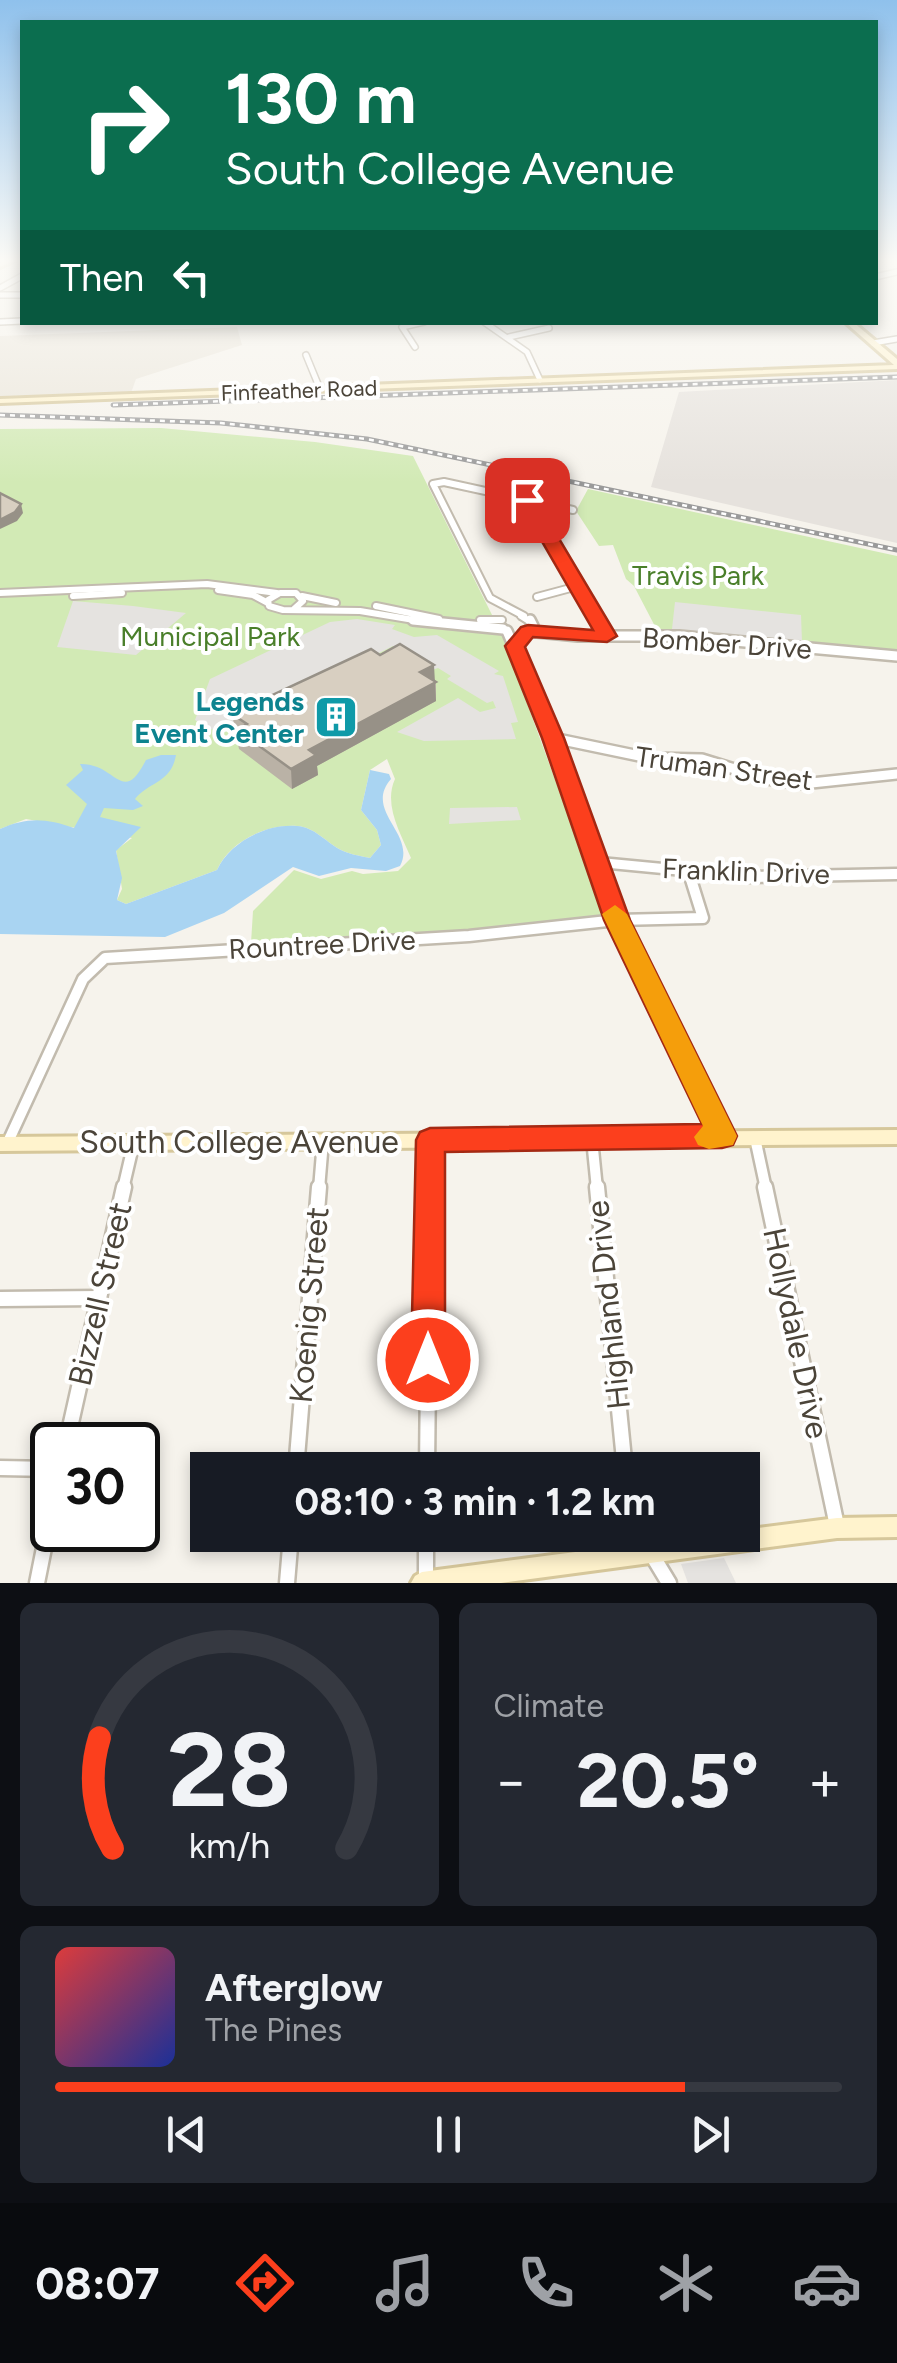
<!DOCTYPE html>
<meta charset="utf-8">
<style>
:root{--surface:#171b24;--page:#242831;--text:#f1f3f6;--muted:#9ea1a6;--line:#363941;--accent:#fc3f1d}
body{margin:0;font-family:Figtree,sans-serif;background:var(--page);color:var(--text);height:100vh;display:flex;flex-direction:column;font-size:38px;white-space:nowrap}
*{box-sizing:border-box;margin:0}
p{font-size:32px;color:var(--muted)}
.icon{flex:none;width:55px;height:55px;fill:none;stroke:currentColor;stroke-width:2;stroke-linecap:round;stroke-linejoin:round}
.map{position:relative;height:1583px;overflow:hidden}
.details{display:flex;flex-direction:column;gap:20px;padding:20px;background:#0d0f14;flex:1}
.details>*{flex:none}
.banner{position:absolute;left:20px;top:20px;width:858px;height:305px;border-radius:0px;box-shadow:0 5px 15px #0003;background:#0b6e4f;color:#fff;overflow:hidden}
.speed{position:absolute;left:30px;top:1422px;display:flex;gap:20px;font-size:50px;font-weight:700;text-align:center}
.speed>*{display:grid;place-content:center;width:130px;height:130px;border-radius:50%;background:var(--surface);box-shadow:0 5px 15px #0003;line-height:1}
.speed .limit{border:5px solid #111;border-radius:15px;background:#fff;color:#111}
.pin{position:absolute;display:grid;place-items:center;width:85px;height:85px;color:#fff;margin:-42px;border-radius:20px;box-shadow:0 5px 15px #0006}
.me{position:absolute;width:110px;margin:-55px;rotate:0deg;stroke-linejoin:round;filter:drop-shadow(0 0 8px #0008)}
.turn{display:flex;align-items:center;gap:35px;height:210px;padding:0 40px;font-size:45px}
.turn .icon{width:130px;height:130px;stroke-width:2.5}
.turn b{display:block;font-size:70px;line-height:85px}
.then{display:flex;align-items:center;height:95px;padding:0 40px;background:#0003;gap:20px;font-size:38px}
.big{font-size:75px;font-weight:700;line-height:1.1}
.details .tile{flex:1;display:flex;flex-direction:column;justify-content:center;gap:15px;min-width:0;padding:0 35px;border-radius:15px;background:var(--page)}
.details .dial{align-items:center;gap:0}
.dial svg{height:260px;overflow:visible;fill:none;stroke:var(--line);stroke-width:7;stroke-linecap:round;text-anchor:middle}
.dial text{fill:var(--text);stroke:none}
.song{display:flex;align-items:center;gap:30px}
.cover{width:120px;height:120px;border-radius:15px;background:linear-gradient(135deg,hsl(0 70% 55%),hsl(230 70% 35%))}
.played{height:10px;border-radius:5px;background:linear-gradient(90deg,var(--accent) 80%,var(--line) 80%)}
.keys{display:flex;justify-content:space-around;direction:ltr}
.heat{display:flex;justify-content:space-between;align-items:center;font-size:55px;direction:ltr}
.details .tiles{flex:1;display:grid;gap:20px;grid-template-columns:1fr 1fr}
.tile:last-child{grid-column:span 2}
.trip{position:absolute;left:190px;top:1452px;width:570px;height:100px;border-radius:0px;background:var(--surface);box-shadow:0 5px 15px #0003;font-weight:700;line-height:100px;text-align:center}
.dock{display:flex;height:160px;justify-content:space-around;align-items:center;background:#090b0e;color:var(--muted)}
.dock .icon{width:70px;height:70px}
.dock .active{color:var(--accent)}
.dock b{font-size:45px;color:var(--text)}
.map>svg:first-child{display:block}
.residential{fill:#eae5da}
.industrial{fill:#e6e2dd}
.green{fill:#d2eab5}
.parking{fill:#e5e3e0}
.water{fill:#a9d4f2}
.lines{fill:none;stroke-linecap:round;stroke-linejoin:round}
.street-far4-casing{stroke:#c2bbae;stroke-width:8}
.street-far3-casing{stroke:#c2bbae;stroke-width:10}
.street-far2-casing{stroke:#c2bbae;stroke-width:14}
.street-far1-casing{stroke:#c2bbae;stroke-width:15}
.street-casing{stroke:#c2bbae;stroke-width:19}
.secondary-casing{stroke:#d6c79b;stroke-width:6}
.street-far4{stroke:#fff;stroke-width:5}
.street-far3{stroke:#fff;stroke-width:6}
.street-far2{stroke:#fff;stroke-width:9}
.street-far1{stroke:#fff;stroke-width:10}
.street{stroke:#fff;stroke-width:14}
.secondary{fill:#fff3cd;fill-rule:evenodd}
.rail-casing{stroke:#9a9a9a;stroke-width:5}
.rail{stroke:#fff;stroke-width:2.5;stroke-dasharray:5;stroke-linecap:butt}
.wall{fill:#bab2a6}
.shaded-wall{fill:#979187}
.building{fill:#d8cfc1;stroke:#979187;stroke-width:2.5}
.route{fill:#fc3f1d;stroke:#a42913;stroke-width:2.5}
.slow{fill:#f59e0b}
.labels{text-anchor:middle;stroke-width:8;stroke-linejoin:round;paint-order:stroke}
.far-street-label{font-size:22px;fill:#4b4439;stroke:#fff}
.park-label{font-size:28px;fill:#4a7f2a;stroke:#fff}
.street-label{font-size:28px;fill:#4b4439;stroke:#fff}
.culture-label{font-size:28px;font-weight:bold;fill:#0d838f;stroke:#fff;text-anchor:end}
.near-street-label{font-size:32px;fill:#4b4439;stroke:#fff}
</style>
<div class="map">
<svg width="897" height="1583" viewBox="0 0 897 1583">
<rect width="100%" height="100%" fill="#f6f3ec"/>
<polygon class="residential" points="237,327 242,345 136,379 131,393 0,396 0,336"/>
<polygon class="industrial" points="897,380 897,543 651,487 679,392"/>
<g class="green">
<path d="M 161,428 L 315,442 L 413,456 L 502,635 L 605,916 L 515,927 L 251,943 L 253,911 L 294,870 L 321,879 L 352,871 L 363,874 L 398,871 L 411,858 C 401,834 383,805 395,779 L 387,759 L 370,770 L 361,810 L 377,830 L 381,845 L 370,858 C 360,856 348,854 339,849 C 325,841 314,827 297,826 C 266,824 229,842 217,870 L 126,904 L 117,900 L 122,889 L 116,850 L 132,838 L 26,819 L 0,829 L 0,429 Z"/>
<polygon points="588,489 897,556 897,654 659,634 634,586 626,579 613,545 599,546 576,511"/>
</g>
<g class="parking">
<polygon points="73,601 133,606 186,613 136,655 57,647"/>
<polygon points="675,602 801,615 802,642 672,629"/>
<polygon points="357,619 395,625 392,629 414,637 437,635 499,671 494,674 503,676 518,722 511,723 516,739 424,741 397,732 458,698 480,712 496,708 493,701 487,703 447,679 451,676 438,668 432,670 393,646 223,731 210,729 195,720 210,679 330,622"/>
<polygon points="517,807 521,820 449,824 450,808"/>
<polygon points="724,1558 736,1583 688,1583 681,1564"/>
</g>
<path class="water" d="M 161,755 L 176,755 C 171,783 150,781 135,799 L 143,806 L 133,810 L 104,808 L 100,817 L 141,827 L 116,851 L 122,878 L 117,900 L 126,904 L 217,870 C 229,843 266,823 297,826 C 314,827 325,841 339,849 C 348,854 360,856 370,858 L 381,845 L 377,830 L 361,810 L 370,770 L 389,774 L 391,779 C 363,811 417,834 400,866 L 386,871 L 351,868 L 319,876 L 293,867 L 224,913 L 165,937 L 0,934 L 0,829 C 27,817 46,818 74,828 L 87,804 L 66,785 L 83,770 L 80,764 C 117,763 122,807 146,760 Z"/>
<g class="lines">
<g class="street-far4-casing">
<g id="street-far4">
<polyline points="875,277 897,272"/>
<polyline points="0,288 22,276"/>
<polyline points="0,295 22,295"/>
<polyline points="0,322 22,321"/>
<polyline points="484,322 527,352 540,380"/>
<polyline points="509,337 549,328"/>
<polyline points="873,343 897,339"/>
<polyline points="415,347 402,327 424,322"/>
<polyline points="306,355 320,389"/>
</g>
</g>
<g class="street-far3-casing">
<g id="street-far3">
<polyline points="528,501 599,623"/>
<polyline points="218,590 253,595 268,603"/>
<polyline points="0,593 207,584 277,593"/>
<polyline points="73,596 122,593"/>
<polyline points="302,596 336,603"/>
<polyline points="537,597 578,586"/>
<polyline points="376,606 439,619"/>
<polyline points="294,609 303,601 296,593 280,593 268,600 269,606 283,610 360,611 432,623"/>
<polyline points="521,616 532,623"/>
<polyline points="524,616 490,598 433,484 444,482 573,510"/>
<polyline points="480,620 502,620"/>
</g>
</g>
<g class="street-far2-casing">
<g id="street-far2">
<polyline points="413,620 503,629"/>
<polyline points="598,620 607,636"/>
<polyline points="507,631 553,738 601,874"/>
<polyline points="527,631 578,636 679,636 897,656"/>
<polyline points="514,646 533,626 530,620"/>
<polyline points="553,738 649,758 702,759 767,779 802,784 897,774"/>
<polyline points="595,862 720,874"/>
<polyline points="892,874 897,874"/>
</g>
</g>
<g class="street-far1-casing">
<g id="street-far1">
<polyline points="600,872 617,920 723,1136"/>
<polyline points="694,872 750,877 897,874"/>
<polyline points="755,1138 766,1189"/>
<polyline points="592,1139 597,1189"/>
<polyline points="7,1144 83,979 105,958 469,936 617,920 703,918 689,873"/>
<polyline points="123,1189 134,1142"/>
<polyline points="319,1189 323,1141"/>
<polyline points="430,1189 431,1140"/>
</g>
</g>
<g class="street-casing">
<g id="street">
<polyline points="597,1187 625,1470"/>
<polyline points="765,1187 837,1526"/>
<polyline points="0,1299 99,1298"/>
<polyline points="66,1445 124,1187"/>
<polyline points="0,1468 52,1469"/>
<polyline points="296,1470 319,1187"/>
<polyline points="427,1470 430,1187"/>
<polyline points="426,1535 426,1583"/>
<polyline points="640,1535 669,1583"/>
<polyline points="37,1583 52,1508"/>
<polyline points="287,1583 291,1535"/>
</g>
</g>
<g class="secondary-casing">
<g id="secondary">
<polygon points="3,261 13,261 0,267 0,263"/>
<polygon points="845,322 853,322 897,359 897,369 0,403 0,399 894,365"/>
<polygon points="897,1130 897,1144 0,1151 0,1137"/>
<polygon points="897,1517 897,1537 837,1538 501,1583 411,1583 415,1576 422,1572 706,1535 742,1535 742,1530 837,1518"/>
</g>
</g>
<use href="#street-far4" class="street-far4"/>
<use href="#street-far3" class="street-far3"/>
<use href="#street-far2" class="street-far2"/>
<use href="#street-far1" class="street-far1"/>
<use href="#street" class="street"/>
<use href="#secondary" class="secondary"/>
<g class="rail-casing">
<g id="rail">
<polyline points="113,405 897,377"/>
<polyline points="0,415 221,423 367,439 897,550"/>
</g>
</g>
<use href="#rail" class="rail"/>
</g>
<polygon class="wall" points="380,655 436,682 436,701 317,766 318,775 292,789 239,749 232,714"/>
<g class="shaded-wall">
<polygon points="21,504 23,513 17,521 0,529 0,520"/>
<polygon points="434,665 436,701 317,766 318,775 292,789 291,769 309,750 420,672"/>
</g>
<g class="building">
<polygon points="0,493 21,504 15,512 0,520"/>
<polygon points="400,644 434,665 420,672 436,682 309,750 316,755 291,769 237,730 247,724 232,714 371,649 380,655"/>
</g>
<linearGradient id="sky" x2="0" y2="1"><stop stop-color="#8fc1ec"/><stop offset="0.54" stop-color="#fbfaf6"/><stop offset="1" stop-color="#fbfaf6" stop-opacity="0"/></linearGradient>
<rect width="897" height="483" fill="url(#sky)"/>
<polygon class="route" points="521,496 536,500 617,636 607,642 533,637 525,647 564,738 630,920 737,1136 733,1145 722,1148 445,1152 445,1360 440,1371 428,1376 416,1371 411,1360 416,1140 420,1132 430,1128 702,1124 604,920 542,738 505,646 521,627 528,625 593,630 518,500"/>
<polygon class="slow" points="615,905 627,914 737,1136 733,1145 709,1149 698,1145 694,1137 703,1126 602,914"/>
<defs>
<g id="building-square" transform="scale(2.25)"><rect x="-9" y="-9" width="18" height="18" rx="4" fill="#0f9aa8" stroke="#fff"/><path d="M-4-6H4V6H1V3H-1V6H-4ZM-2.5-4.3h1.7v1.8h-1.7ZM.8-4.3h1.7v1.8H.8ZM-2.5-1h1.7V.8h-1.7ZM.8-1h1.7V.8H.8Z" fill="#fff"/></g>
</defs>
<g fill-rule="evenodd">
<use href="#building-square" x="336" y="717"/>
</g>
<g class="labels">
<g class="far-street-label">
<text transform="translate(299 390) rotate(-2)" y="8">Finfeather Road</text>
</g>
<g class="park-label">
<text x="698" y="585">Travis Park</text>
<text x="210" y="646">Municipal Park</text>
</g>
<g class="street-label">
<text transform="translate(727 643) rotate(4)" y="10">Bomber Drive</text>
<text transform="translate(724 768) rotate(8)" y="10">Truman Street</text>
<text transform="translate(746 871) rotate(2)" y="10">Franklin Drive</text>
<text transform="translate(322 944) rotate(-3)" y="10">Rountree Drive</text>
</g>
<g class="culture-label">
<text x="304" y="711">Legends<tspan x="304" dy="32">Event Center</tspan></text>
</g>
<g class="near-street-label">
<text x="239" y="1153">South College Avenue</text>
<text transform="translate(100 1294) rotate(-77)" y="11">Bizzell Street</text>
<text transform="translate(309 1305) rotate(-85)" y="11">Koenig Street</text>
<text transform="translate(608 1305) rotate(-96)" y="11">Highland Drive</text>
<text transform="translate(796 1333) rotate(78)" y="11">Hollydale Drive</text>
</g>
</g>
</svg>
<div class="speed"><div class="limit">30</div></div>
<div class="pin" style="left:527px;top:500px;background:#d93025"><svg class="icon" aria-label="arrive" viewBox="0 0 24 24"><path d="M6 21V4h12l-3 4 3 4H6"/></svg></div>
<svg class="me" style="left:428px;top:1360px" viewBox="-20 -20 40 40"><circle r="17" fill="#fc3f1d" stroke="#fff" stroke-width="3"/><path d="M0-11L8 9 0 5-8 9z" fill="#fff"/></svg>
<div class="trip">08:10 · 3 min · 1.2 km</div>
<div class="banner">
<div class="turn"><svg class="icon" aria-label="right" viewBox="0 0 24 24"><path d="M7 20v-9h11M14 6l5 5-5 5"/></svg><div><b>130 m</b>South College Avenue</div></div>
<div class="then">Then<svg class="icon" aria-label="left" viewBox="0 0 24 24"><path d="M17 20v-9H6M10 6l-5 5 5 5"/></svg></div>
</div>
</div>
<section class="details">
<div class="tiles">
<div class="tile dial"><svg viewBox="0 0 100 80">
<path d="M14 69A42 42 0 1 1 86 69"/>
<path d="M14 69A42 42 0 0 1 10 35" stroke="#fc3f1d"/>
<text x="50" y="56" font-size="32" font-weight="700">28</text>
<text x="50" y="72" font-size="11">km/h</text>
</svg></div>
<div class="tile"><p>Climate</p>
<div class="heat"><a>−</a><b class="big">20.5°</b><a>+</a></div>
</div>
<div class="tile">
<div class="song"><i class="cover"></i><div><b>Afterglow</b><p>The Pines</p></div></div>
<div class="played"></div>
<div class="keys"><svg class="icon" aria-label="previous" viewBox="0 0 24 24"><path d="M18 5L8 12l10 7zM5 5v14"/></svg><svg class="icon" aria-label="pause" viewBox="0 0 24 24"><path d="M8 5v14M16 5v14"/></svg><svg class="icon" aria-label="next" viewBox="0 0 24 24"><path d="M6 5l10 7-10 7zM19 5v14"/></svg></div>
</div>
</div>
</section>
<nav class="dock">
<b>08:07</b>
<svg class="icon active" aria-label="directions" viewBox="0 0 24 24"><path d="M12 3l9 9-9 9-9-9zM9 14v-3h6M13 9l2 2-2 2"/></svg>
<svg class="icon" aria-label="music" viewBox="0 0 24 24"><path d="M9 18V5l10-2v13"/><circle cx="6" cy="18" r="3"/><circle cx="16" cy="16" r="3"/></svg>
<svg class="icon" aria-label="phone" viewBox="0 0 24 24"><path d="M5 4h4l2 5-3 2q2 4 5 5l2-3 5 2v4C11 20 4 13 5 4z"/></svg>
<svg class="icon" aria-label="climate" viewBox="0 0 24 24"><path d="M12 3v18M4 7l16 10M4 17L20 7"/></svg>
<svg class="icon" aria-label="car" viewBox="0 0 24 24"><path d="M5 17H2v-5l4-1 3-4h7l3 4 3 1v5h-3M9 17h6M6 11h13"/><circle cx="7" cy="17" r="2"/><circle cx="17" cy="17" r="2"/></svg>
</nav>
